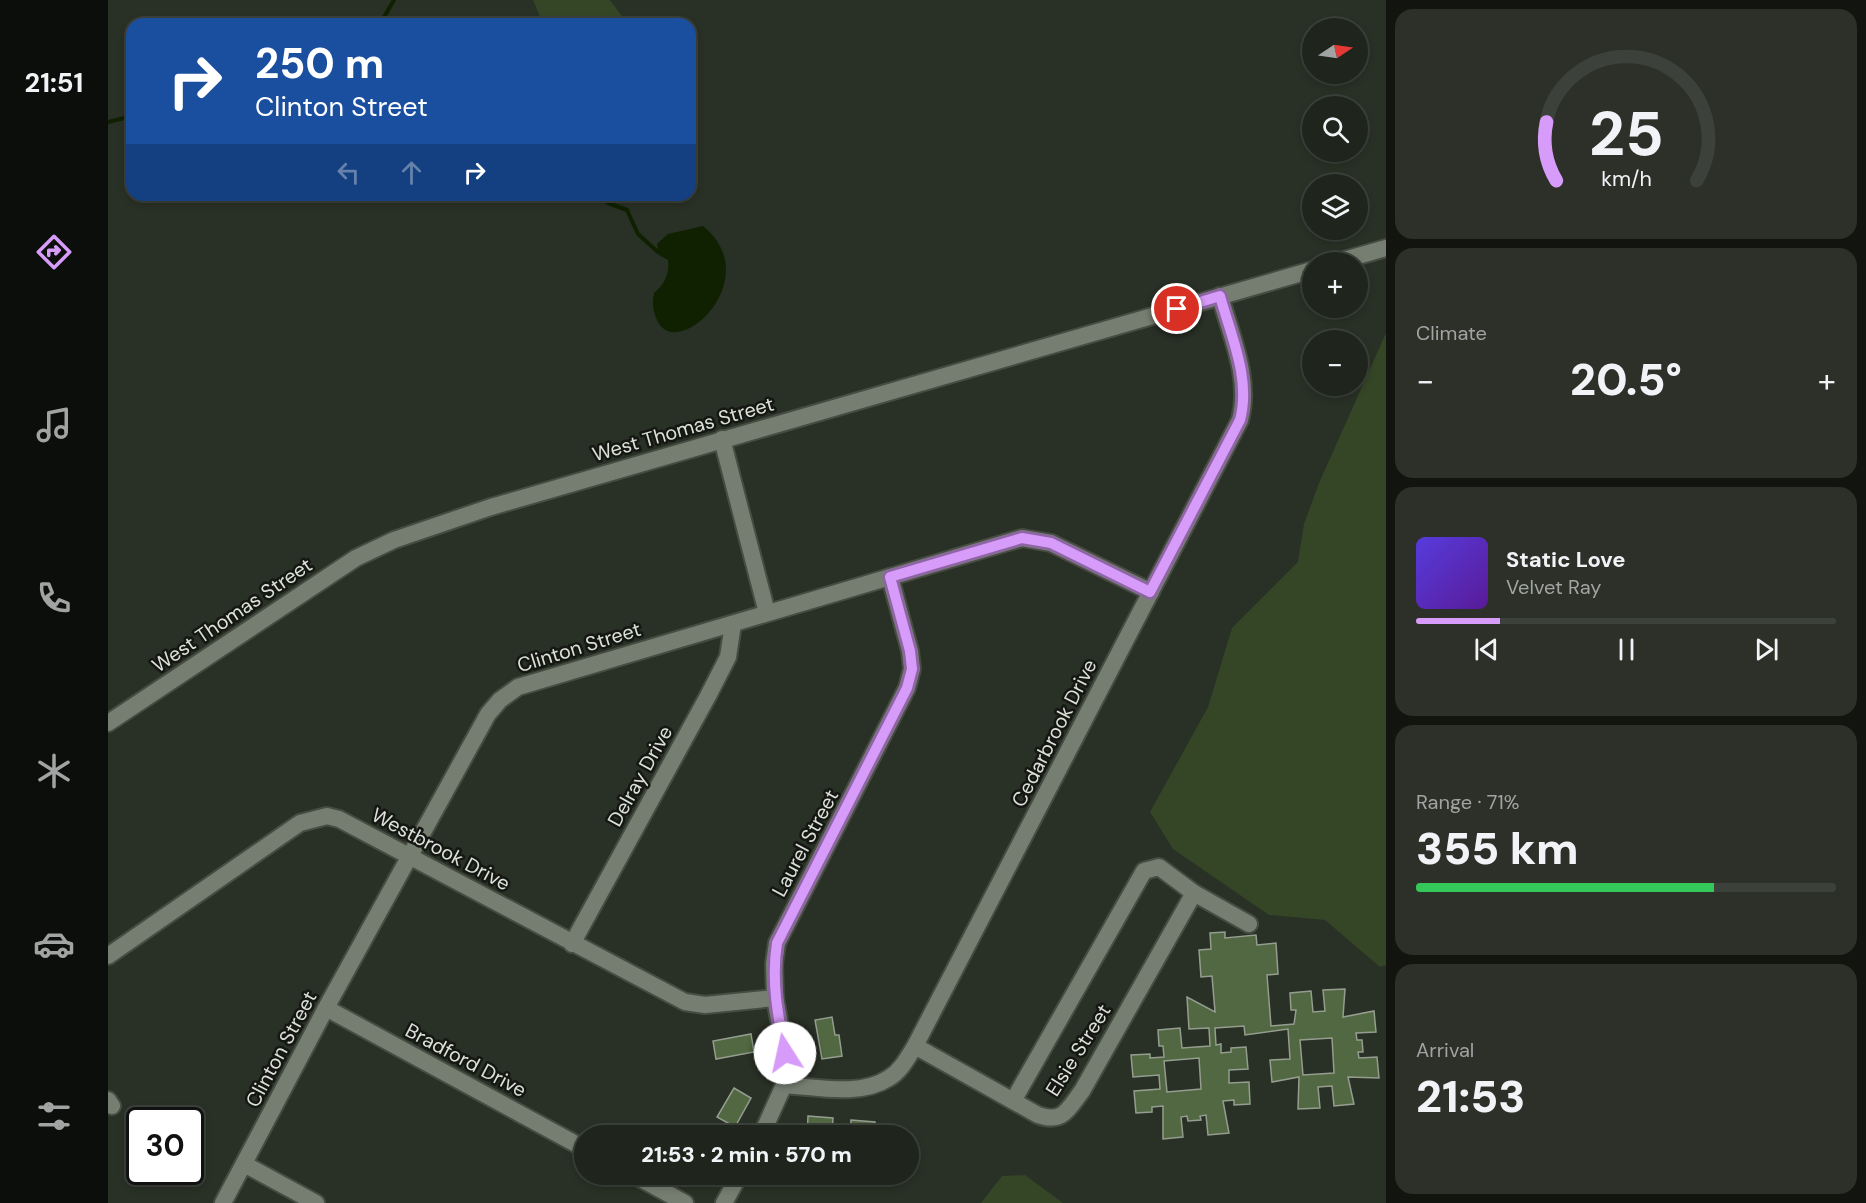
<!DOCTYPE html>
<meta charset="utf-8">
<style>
:root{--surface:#1f241c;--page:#2c3029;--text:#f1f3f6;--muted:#a1a4a3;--line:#3c413b;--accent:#d79bf9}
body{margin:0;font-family:"DM Sans",sans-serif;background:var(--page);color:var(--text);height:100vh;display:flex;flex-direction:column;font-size:22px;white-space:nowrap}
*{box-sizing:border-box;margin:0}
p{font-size:20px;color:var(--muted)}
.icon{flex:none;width:33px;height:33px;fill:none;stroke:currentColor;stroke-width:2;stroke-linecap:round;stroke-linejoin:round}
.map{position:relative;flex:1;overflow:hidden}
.sheet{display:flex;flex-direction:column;gap:9px;padding:9px;background:#11140f;width:480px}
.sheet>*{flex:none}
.hud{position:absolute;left:18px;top:18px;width:570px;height:183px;border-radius:18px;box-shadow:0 3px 9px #0003,0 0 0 2px var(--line);background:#1a4fa0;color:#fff;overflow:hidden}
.needle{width:39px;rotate:77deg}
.fabs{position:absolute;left:1194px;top:18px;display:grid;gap:12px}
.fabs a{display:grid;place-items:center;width:66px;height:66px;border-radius:50%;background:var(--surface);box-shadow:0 3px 9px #0003,0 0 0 2px var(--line);font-size:30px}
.speed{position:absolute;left:18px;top:1107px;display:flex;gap:12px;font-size:30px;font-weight:700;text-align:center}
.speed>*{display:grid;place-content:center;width:78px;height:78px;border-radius:50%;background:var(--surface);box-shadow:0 3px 9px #0003,0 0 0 2px var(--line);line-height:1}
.speed .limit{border:3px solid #111;border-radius:9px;background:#fff;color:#111}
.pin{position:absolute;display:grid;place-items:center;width:51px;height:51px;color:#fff;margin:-26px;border:3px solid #fff;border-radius:50%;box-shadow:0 2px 6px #0007}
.me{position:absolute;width:66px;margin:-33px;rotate:350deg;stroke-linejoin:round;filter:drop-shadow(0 0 4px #0008)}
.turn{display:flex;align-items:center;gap:21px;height:126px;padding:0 30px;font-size:27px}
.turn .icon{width:78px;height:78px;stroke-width:2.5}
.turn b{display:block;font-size:42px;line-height:51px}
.lanes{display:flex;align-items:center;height:57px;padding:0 30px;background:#0003;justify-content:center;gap:30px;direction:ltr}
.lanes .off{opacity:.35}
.big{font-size:45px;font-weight:800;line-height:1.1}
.sheet .tile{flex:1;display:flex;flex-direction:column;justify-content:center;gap:9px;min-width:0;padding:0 21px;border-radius:18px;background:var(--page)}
.sheet .dial{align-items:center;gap:0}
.dial svg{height:156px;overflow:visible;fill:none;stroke:var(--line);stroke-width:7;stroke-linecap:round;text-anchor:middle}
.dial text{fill:var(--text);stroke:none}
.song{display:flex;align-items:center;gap:18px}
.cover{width:72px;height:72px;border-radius:9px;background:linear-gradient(135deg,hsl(250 70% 55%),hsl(270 70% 35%))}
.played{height:6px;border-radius:3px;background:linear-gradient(90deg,var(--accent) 20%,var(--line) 20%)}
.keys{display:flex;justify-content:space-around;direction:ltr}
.heat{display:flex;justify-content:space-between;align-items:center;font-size:33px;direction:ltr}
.charge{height:9px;border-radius:4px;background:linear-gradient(90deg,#34c759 71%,var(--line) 0)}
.trip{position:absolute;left:466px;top:1125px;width:345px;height:60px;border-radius:30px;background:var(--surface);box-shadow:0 3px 9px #0003,0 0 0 2px var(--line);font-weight:800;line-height:60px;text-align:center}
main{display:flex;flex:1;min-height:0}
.tabs{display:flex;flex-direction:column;width:108px;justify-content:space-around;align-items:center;background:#0c0e0b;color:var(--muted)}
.tabs .icon{width:42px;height:42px}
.tabs .active{color:var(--accent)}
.tabs b{font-size:27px;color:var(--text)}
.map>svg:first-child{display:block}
.green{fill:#344626}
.water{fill:#0f2100}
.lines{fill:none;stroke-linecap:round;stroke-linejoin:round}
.stream{stroke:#0f2100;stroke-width:4}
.building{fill:#526842;stroke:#949d8f;stroke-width:1.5;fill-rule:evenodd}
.minor-casing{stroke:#474c43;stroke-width:20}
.minor{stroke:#767e71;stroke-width:16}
.route-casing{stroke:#8c65a2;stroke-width:15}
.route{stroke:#d79bf9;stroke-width:10}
.labels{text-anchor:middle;stroke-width:5;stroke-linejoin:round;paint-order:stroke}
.street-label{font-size:20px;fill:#dde1da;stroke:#141712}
</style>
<main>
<nav class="tabs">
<b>21:51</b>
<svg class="icon active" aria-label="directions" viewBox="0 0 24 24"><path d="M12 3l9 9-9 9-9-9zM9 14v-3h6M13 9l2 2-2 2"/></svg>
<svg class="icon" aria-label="music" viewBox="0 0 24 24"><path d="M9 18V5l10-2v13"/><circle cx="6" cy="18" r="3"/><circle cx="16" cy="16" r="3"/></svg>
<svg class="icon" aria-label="phone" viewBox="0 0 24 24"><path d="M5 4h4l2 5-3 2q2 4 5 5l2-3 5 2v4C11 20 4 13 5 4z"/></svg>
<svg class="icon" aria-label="climate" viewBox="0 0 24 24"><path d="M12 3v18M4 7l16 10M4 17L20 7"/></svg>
<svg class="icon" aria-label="car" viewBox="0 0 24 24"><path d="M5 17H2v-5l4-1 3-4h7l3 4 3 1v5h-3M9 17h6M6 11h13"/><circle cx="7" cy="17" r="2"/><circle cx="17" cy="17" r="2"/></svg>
<svg class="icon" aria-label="filters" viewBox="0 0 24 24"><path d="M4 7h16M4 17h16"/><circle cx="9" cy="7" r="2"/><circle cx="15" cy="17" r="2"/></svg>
</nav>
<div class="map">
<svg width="1278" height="1203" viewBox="0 0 1278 1203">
<rect width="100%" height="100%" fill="#293025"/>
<g class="green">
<polygon points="425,0 502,0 520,24 435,24"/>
<polygon points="1278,333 1278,965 1272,967 1217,920 1161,915 1065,849 1042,812 1100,707 1124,628 1190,562 1196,524 1211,483"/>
<polygon points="917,1175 955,1203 873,1203 894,1176"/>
</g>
<path class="water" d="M 595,226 C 660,279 568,364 549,320 C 545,311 544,303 546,293 C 556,285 562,274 560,260 L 551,255 L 549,244 L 560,234 Z"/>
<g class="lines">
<g class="stream">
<polyline points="272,24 286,0"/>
<polyline points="0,122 24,116"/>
<polyline points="491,195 500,203 519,210 530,234 550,252"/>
</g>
</g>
<g class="building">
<path d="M 1117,932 L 1117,938 L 1148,935 L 1149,945 L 1168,943 L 1170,974 L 1159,975 L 1163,1026 L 1186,1024 L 1188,1010 L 1183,1010 L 1182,993 L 1203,991 L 1205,1012 L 1217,1011 L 1215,990 L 1237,989 L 1235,1017 L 1266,1011 L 1268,1032 L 1248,1033 L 1249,1040 L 1254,1040 L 1255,1052 L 1250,1052 L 1251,1058 L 1269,1057 L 1271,1078 L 1240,1077 L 1246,1104 L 1226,1106 L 1224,1086 L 1210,1087 L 1212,1108 L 1190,1109 L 1191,1077 L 1164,1082 L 1162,1060 L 1182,1059 L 1180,1029 L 1137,1035 L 1136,1026 L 1107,1028 L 1108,1045 L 1113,1044 L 1113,1053 L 1123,1052 L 1123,1048 L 1138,1047 L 1140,1069 L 1121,1070 L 1121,1083 L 1141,1082 L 1142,1104 L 1126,1105 L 1126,1100 L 1115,1101 L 1121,1133 L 1100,1135 L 1098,1115 L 1092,1116 L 1093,1120 L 1080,1121 L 1079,1116 L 1073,1117 L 1075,1137 L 1055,1139 L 1055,1106 L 1044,1107 L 1044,1112 L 1028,1113 L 1026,1091 L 1052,1089 L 1051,1075 L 1025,1077 L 1023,1055 L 1042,1054 L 1042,1058 L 1056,1057 L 1055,1046 L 1051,1046 L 1050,1030 L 1072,1028 L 1074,1048 L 1102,1046 L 1101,1028 L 1081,1029 L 1079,997 L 1107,1012 L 1104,976 L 1093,977 L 1091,950 L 1103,949 L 1102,933 ZM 1224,1038 L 1226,1073 L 1195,1075 L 1192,1040 ZM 1091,1058 L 1093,1089 L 1059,1092 L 1056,1061 Z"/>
<polygon points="724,1017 727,1035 731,1035 734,1056 714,1059 707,1020"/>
<polygon points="643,1034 646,1052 608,1059 605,1041"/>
<polygon points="626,1088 643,1098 627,1127 609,1117"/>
<polygon points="700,1116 725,1118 724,1136 699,1136"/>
<polygon points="743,1120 767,1122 766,1136 742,1136"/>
</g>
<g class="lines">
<g class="minor-casing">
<g id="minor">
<polyline points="1229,262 1278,248"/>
<polyline points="614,439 659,613"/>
<polyline points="0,723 248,558 286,540 383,507 1204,270"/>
<polyline points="464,944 600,696 620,657 625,624"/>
<polyline points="0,956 192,823 219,816 231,819 577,1002 597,1005 667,998"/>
<polyline points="218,1008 477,1149"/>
<path d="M 807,1046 L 930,1115 C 955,1124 960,1109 974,1091 L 1086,893"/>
<path d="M 676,1085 C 709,1087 752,1097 781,1078 C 793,1071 800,1057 807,1046 L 1132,420 C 1143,379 1123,336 1112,296"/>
<polyline points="0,1100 4,1106"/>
<polyline points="905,1101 1036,871 1051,867 1086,893 1141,924"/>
<polyline points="653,1136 676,1085 677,1053 667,998 666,964 669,943 799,688 804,669 802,651 782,577"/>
<polyline points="136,1164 208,1203"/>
<polyline points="524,1174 577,1203"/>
<polyline points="115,1203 218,1008 380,714 392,700 410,687 914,538 943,543 1043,592"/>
<polyline points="616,1203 632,1174"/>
</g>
</g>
<use href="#minor" class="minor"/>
</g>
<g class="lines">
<g class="route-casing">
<path id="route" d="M 677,1053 C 670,1016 663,981 669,943 L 799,688 L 804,669 L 802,651 L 782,577 L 914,538 L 943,543 L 1042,592 L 1132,420 C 1143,379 1123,336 1112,296 L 1069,309"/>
</g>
<use href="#route" class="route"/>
</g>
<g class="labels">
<g class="street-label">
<text transform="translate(575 429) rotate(-16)" y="7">West Thomas Street</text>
<text transform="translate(124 615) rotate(-34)" y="7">West Thomas Street</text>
<text transform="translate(471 647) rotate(-17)" y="7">Clinton Street</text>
<text transform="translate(946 733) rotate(-63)" y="7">Cedarbrook Drive</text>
<text transform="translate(532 776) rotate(-61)" y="7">Delray Drive</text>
<text transform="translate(697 843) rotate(-62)" y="7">Laurel Street</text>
<text transform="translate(333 849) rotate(28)" y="7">Westbrook Drive</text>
<text transform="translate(173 1049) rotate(-62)" y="7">Clinton Street</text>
<text transform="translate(970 1050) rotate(-58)" y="7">Elsie Street</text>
<text transform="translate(358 1060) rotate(28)" y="7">Bradford Drive</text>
</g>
</g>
</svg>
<div class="fabs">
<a><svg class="needle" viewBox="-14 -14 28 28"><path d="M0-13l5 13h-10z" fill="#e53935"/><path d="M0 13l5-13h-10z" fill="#a1a4a3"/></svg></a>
<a><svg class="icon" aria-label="search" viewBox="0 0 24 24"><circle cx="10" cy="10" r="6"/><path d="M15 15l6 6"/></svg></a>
<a><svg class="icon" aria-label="layers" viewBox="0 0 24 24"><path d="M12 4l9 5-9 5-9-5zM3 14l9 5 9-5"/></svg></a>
<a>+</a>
<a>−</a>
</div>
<div class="speed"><div class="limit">30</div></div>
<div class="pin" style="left:1069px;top:309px;background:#d93025"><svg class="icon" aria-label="arrive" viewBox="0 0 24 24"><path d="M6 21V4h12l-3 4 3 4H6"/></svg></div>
<svg class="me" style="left:677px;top:1053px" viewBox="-20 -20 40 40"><circle r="19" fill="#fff"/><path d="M0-13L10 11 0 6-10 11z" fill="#d79bf9"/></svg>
<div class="trip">21:53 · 2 min · 570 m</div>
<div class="hud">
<div class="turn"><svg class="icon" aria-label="right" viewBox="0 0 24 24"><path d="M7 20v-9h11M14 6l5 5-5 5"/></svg><div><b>250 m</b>Clinton Street</div></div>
<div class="lanes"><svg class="icon off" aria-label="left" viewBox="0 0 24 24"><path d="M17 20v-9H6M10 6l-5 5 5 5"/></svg><svg class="icon off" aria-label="ahead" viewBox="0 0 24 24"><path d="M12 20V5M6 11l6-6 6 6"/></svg><svg class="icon" aria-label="right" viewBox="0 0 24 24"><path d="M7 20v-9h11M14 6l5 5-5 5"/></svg></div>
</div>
</div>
<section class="sheet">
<div class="tile dial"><svg viewBox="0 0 100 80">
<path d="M14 69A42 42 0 1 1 86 69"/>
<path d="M14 69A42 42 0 0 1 9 39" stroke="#d79bf9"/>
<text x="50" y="56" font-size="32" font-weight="700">25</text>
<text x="50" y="72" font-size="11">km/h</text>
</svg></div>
<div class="tile"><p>Climate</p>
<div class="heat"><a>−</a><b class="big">20.5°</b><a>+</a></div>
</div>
<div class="tile">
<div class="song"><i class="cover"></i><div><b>Static Love</b><p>Velvet Ray</p></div></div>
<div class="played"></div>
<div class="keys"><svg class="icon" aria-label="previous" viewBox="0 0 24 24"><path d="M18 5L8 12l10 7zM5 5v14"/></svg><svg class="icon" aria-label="pause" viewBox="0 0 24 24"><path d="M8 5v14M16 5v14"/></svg><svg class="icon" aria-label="next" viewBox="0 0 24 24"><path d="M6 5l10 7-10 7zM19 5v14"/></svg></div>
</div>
<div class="tile"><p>Range · 71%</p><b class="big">355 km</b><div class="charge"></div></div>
<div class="tile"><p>Arrival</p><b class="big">21:53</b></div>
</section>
</main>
